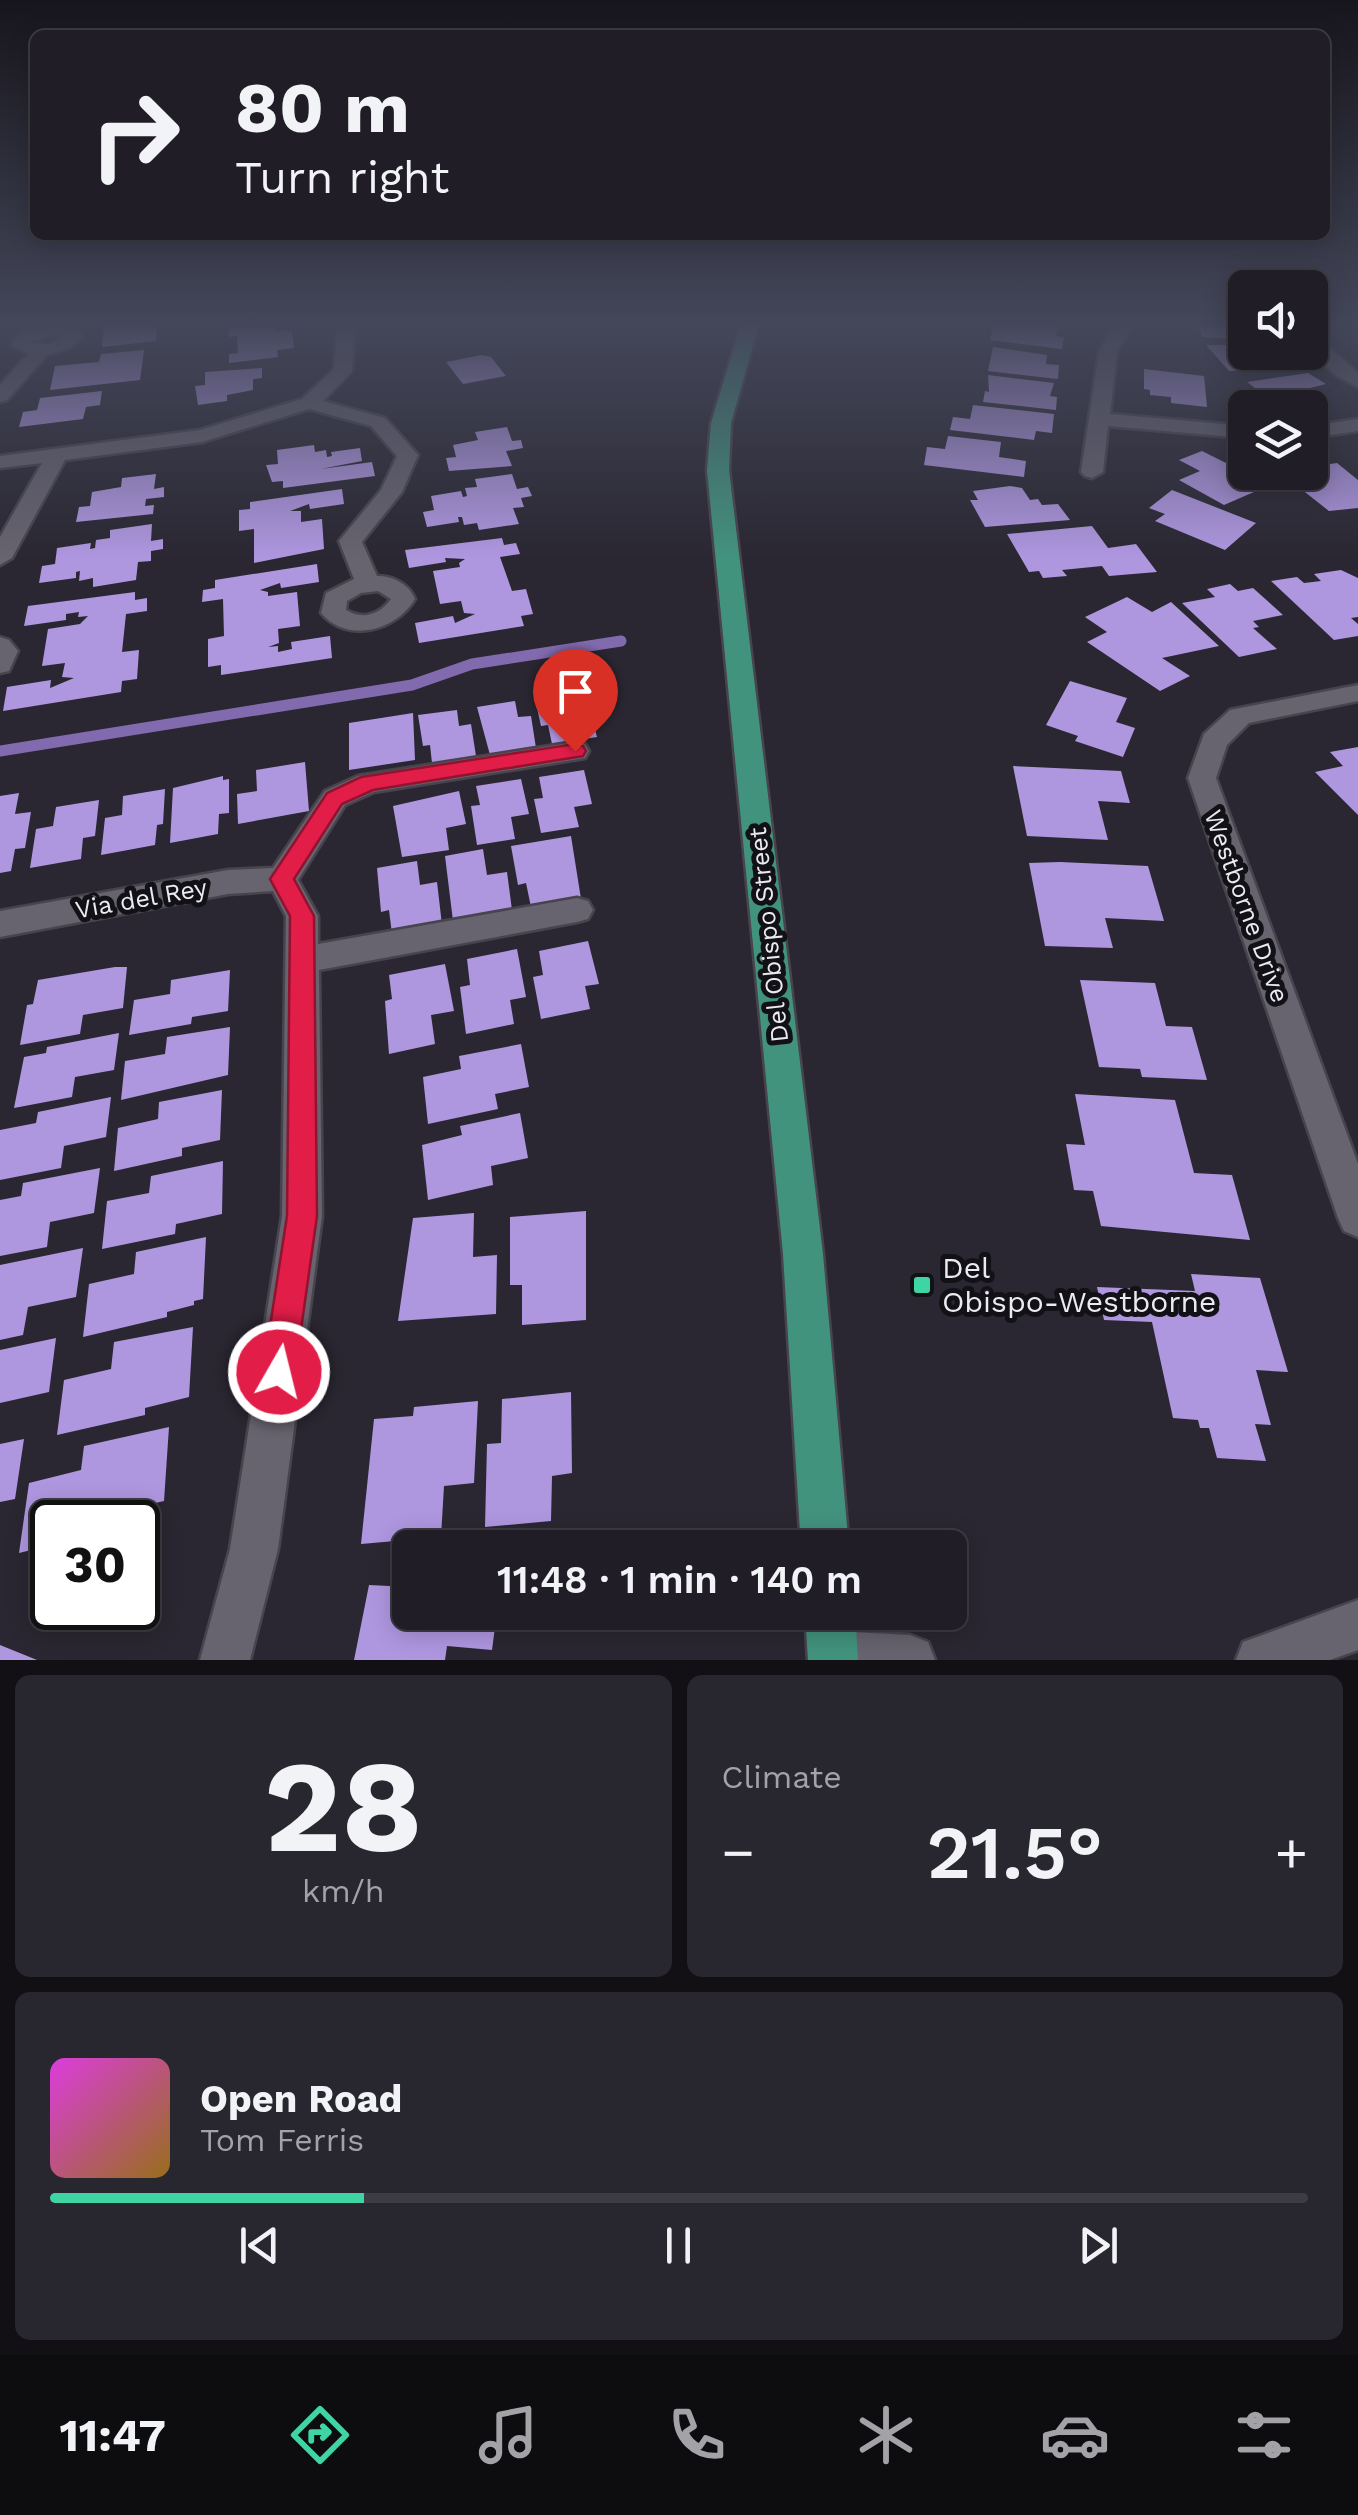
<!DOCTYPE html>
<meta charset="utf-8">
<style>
:root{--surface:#201d26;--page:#28262e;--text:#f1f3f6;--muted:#a2a2a7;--line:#3d3b43;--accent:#3ed4a3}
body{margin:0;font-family:"Work Sans",sans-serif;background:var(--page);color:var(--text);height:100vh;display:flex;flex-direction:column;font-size:38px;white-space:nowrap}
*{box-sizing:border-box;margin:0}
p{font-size:32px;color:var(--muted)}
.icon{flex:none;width:55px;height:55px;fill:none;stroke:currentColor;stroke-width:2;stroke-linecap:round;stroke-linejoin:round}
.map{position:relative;height:1660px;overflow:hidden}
.sheet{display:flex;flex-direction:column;gap:15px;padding:15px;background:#121015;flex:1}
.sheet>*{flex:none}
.guide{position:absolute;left:30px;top:30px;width:1300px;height:210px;border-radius:15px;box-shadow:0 5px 25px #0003,0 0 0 2px var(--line);background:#201d26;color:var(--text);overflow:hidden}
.tools{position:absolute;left:1228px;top:270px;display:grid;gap:20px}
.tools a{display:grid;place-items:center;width:100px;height:100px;border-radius:15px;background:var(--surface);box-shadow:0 5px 25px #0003,0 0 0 2px var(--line);font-size:50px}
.speed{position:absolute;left:30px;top:1500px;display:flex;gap:20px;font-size:50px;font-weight:700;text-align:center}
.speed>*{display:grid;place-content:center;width:130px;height:130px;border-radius:50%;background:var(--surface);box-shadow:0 5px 25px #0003,0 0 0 2px var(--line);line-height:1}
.speed .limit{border:5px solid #111;border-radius:15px;background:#fff;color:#111}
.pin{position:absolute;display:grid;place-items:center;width:85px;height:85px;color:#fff;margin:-102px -42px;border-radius:50% 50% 50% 0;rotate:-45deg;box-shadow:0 0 10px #0007}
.pin .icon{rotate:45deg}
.me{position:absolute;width:110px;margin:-55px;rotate:8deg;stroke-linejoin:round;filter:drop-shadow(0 0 8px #0008)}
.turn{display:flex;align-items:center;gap:35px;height:210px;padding:0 40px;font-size:45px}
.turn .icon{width:130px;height:130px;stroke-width:2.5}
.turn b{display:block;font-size:70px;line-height:85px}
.big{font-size:75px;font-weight:600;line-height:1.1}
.sheet .card{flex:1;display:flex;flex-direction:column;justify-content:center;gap:15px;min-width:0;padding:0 35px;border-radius:15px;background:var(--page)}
.sheet .dial{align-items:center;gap:0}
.dial b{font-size:130px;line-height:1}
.song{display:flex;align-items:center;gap:30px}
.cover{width:120px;height:120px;border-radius:15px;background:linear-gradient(135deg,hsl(300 70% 55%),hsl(40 70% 35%))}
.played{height:10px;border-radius:5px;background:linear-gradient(90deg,var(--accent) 25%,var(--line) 25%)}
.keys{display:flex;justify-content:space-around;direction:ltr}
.heat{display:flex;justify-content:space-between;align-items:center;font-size:55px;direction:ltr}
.sheet .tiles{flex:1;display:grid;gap:15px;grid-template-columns:1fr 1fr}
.card:last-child{grid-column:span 2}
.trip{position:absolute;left:392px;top:1530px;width:575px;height:100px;border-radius:15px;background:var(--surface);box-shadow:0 5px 25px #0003,0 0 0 2px var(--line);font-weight:600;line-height:100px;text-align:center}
.tabs{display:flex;height:160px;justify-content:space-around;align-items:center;background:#0d0c0f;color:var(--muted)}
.tabs .icon{width:70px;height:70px}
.tabs .on{color:var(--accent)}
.tabs b{font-size:45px;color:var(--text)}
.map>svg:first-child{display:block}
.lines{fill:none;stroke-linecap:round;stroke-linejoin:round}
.stream{stroke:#826aaf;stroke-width:11}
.building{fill:#af97e0}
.minor-casing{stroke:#47444d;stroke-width:5}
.major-casing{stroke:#47444d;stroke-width:5}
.minor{fill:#67636f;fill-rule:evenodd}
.major{fill:#42937e;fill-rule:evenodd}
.route{fill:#e11d48;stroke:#92132f;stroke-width:2.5}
.poi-dot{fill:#3ed4a3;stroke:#121116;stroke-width:4}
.labels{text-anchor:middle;stroke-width:10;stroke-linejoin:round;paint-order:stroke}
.street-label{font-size:25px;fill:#ebe9f1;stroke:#121116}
.near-poi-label{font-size:30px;fill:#ebe9f1;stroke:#121116;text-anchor:start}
</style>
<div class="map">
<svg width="1358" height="1660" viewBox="0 0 1358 1660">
<rect width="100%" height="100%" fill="#2a2732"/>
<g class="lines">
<polyline class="stream" points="0,751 412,685 472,664 621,641"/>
</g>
<g class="building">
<polygon points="104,327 157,327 156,341 102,347"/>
<polygon points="275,327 275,331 292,330 294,348 277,350 278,357 229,363 229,354 238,353 237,336 229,337 229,329"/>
<polygon points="993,327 1058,327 1056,336 1064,337 1062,349 990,340"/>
<polygon points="1197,327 1245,327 1245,339 1203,337"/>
<polygon points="1206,345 1245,345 1245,352 1289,356 1301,368 1229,371"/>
<polygon points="993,347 1047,355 1046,364 1059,365 1058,379 988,371"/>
<polygon points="144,350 140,380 50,390 55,366 99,362 101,354"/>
<polygon points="482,355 491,357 506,376 463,384 446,362"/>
<polygon points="262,368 262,378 253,379 253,390 227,395 227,401 198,405 195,386 205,385 205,372"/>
<polygon points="1144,369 1204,376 1207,407 1171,403 1171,397 1150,395 1150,390 1144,389"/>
<polygon points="1308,373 1326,384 1306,389 1323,401 1280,407 1247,382"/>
<polygon points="988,375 1054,383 1050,396 1057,397 1056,410 983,402 985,391 989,392"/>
<polygon points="102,391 100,405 86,407 83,419 19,427 23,412 37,410 40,398"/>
<polygon points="973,405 1054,414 1052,433 1036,431 1034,440 950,430 953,417 970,419"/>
<polygon points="507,427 512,441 521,440 523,448 506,451 512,466 449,471 446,458 456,457 453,445 478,440 475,432"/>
<polygon points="948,436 1001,442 999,457 1026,461 1024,477 924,465 927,447 945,449"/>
<polygon points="314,445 315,452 326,450 327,457 332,456 331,452 360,448 362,461 321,469 372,462 375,476 283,488 283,481 272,482 266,465 278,464 277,450"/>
<polygon points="1202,451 1270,485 1224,505 1179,480 1200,471 1179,460"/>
<polygon points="1337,463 1358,480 1358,508 1329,511 1296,485 1326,480 1310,467"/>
<polygon points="156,474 154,489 164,487 164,497 146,499 145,506 154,505 153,514 76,522 79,507 90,506 92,492 121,487 122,478"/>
<polygon points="512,474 517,489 528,487 532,496 521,498 524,507 513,508 519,524 479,530 477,523 464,525 462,517 458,517 459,522 427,527 423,512 434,510 431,496 461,491 463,497 467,496 465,488 477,487 475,479"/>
<polygon points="1010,486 1022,488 1030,500 1038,499 1042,505 1058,504 1070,520 985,527 970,500 978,500 973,491"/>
<polygon points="342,489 344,504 310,509 309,504 290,511 301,511 301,522 322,519 324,549 254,563 254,529 239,531 239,510 250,509 250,502"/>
<polygon points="1172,490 1256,523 1225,550 1155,521 1165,514 1149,508"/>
<polygon points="152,524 151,541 163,539 163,549 151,551 151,561 138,562 136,580 93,587 93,578 79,581 80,571 76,572 76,578 39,583 42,566 55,564 57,548 91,543 90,549 95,548 96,540 110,538 110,530"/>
<polygon points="1092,526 1108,548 1136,544 1157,572 1109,576 1102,566 1062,570 1067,576 1043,578 1039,571 1029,572 1007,534"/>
<polygon points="502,538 504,545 516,543 520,554 500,557 512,591 526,589 533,614 521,616 524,626 419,643 415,623 453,616 455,623 475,614 464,613 461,601 440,604 433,571 460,567 459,563 465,559 445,558 446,562 409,568 405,550"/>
<polygon points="317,564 319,582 281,588 280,583 260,590 268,592 268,596 297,592 300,626 278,629 279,643 268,647 278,646 278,652 292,649 291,642 330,636 332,658 221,675 221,665 208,667 208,639 224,636 223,599 202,602 203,590 215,588 215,580"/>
<polygon points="1341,570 1358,578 1358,617 1351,618 1358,624 1358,636 1334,640 1271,581 1297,577 1304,583 1321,581 1314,574"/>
<polygon points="1230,584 1238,591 1253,588 1283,615 1253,621 1259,627 1253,628 1277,649 1239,657 1182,603 1215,597 1207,589"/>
<polygon points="135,592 135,600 147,598 147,611 126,614 122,652 139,650 137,679 122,681 121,692 3,711 7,687 51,680 50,688 74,678 62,677 65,663 42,666 48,629 80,624 88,616 78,617 79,612 66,614 66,620 24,626 28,606"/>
<polygon points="1127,597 1152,612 1171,602 1219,646 1162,658 1190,676 1160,691 1087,642 1107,632 1085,617"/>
<polygon points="1070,681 1127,698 1116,722 1135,728 1123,757 1075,741 1078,736 1046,725"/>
<polygon points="585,692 597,737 552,744 548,725 541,726 535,699"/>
<polygon points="515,701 518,717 531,716 536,748 490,755 477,707"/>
<polygon points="457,710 459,726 471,724 476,756 432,763 430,745 423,746 418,715"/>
<polygon points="413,713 415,760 349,770 349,723"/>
<polygon points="1358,747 1358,815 1315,772 1343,766 1330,752"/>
<polygon points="305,762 309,811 238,824 237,794 257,791 256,770"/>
<polygon points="1013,766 1121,771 1130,803 1098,801 1108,840 1027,836"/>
<polygon points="584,770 592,804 574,807 579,827 541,833 534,799 543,798 539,777"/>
<polygon points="223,776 223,780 229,779 229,813 219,814 218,834 170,843 173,788"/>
<polygon points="521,779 529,814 511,817 515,839 477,845 471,806 480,805 476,786"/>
<polygon points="165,789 163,824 157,825 155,845 101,855 105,818 122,815 123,796"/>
<polygon points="459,791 466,824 446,828 449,850 402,857 393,806"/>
<polygon points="19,793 15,814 31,812 25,848 15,849 11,871 0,873 0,796"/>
<polygon points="99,800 95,836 83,838 81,859 30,868 36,829 53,826 56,807"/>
<polygon points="571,836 581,899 531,907 526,883 518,885 511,846"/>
<polygon points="483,849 487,875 507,872 512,910 453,921 445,856"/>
<polygon points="417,861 420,885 437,882 442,925 392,934 389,910 381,912 377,868"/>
<polygon points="1060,862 1148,866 1164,921 1105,918 1113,948 1045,946 1029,863"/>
<polygon points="588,941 599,984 585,986 590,1009 541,1019 533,977 543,975 539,951"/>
<polygon points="517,949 526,997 510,1000 514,1024 466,1034 460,987 470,985 467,959"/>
<polygon points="445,964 454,1011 431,1015 435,1044 389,1054 385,1001 392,999 389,975"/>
<polygon points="115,967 127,967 123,1008 83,1015 80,1034 20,1045 27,1005 33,1004 38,980"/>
<polygon points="230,970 228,1011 192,1017 191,1024 129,1035 134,1000 170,994 171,980"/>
<polygon points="1080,980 1155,983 1166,1026 1192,1027 1207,1080 1142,1077 1140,1069 1099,1067"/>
<polygon points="230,1027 228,1075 121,1100 125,1061 165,1054 167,1037"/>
<polygon points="119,1033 114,1070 75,1077 72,1097 14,1108 24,1057 46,1053 47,1047"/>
<polygon points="521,1044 529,1087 495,1094 498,1109 428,1124 423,1077 461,1069 459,1056"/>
<polygon points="222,1090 220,1140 182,1148 182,1156 114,1171 118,1128 158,1119 159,1102"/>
<polygon points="1075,1094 1175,1100 1194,1173 1232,1175 1250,1240 1101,1226 1093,1191 1074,1190 1066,1144 1085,1145"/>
<polygon points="111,1097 106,1137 64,1146 61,1168 0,1180 0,1130 36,1123 38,1112"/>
<polygon points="520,1113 528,1158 491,1166 493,1185 428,1200 422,1145 462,1135 460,1126"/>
<polygon points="223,1161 222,1214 176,1224 175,1234 102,1249 107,1201 149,1193 151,1176"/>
<polygon points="100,1168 94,1213 50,1222 47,1247 0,1256 0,1200 21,1196 23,1183"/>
<polygon points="586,1211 586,1320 522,1325 522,1285 510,1285 510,1217"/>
<polygon points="474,1213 473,1257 497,1255 496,1314 398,1321 413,1218"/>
<polygon points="206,1237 203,1299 194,1301 194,1305 167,1312 167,1317 83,1337 89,1284 134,1274 136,1252"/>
<polygon points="83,1248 76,1297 28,1307 23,1335 0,1340 0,1265"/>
<polygon points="1191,1274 1260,1278 1288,1372 1256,1370 1271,1425 1255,1424 1266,1461 1217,1458 1209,1428 1200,1428 1198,1420 1173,1418 1152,1322 1104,1320 1097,1287 1195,1291"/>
<polygon points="193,1327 189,1397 145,1408 145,1415 57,1435 64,1380 111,1369 114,1342"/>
<polygon points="56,1338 49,1392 0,1403 0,1350"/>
<polygon points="571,1392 572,1473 552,1476 551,1521 485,1527 487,1444 501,1443 502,1399"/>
<polygon points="478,1401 474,1483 444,1486 441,1537 361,1544 374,1419 413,1416 414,1407"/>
<polygon points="169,1427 164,1501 112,1513 111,1522 52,1522 52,1545 19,1553 29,1483 81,1470 84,1446"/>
<polygon points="24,1439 15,1499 0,1502 0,1444"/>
<polygon points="369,1585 410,1587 410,1612 497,1612 492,1650 447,1646 445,1660 354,1660"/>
<polygon points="0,1645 37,1660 0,1660"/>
</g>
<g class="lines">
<g class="minor-casing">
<g id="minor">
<path d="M 41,327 L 76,327 L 83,338 L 68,349 L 47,355 L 7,400 L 0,402 L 0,385 L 28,354 L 11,345 L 19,333 ZM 54,334 L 64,337 L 48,344 L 30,343 Z"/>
<path d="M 337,327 L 355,327 L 352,371 L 323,401 L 385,418 L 418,455 L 402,492 L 362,542 L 377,576 C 393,576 409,584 415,599 C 396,631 347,644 321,613 L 326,593 L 354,579 L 339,541 L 381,490 L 397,456 L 371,426 L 309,409 L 202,442 L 65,460 L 12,558 L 0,565 L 0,537 L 42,463 L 0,468 L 0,456 L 200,430 L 302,399 L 334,369 ZM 378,591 L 391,599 C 379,615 363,620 346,610 L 347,601 L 361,593 Z"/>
<polygon points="1113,327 1131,327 1117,351 1110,414 1245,426 1245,438 1108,426 1103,472 1092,478 1085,476 1081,472 1099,351"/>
<polygon points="1310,331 1358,373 1358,387 1334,374 1310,347"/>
<polygon points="1358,419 1358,431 1310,438 1310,426"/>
<polygon points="0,637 9,640 18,651 9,671 0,673"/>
<polygon points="1358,685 1358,701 1249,723 1227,745 1216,778 1358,1164 1358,1237 1344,1231 1338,1218 1188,778 1204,734 1230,710"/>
<polygon points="575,742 585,744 589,751 585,758 374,792 345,805 298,880 318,916 318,944 577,898 588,901 593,910 588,919 577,922 319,970 322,1216 278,1549 250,1660 200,1660 230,1549 282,1216 286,916 273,891 228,894 0,937 0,911 228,870 273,868 325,791 358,776"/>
<polygon points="1358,1600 1358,1650 1330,1660 1236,1660 1243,1642"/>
<polygon points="833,1631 910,1635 928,1642 935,1660 809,1660 815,1638"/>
</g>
</g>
<g class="major-casing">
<g id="major">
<polygon points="740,327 758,327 731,423 729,470 823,1254 849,1548 801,1548 783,1254 707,470 711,423"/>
<polygon points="805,1612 855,1612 858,1660 808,1660"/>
</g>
</g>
<use href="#minor" class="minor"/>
<use href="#major" class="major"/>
</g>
<linearGradient id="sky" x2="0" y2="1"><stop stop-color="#17151c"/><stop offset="0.58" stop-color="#44475a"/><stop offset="1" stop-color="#44475a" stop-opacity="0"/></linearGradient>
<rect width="1358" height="559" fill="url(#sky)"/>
<polygon class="route" points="575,744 583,746 586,751 583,756 373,790 342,804 294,879 314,916 317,1216 295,1372 291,1383 279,1388 267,1383 263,1372 287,1216 290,916 270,879 327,793 361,777"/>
<rect class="poi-dot" x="912" y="1275" width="20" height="20" rx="5"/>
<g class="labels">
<g class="street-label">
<text transform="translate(141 898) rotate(-10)" y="9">Via del Rey</text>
<text transform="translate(1247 906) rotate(70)" y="9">Westborne Drive</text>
<text transform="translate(768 935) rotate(-96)" y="9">Del Obispo Street</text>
</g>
<g class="near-poi-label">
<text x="942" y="1278">Del<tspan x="942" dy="34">Obispo-Westborne</tspan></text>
</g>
</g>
</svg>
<div class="tools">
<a><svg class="icon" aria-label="sound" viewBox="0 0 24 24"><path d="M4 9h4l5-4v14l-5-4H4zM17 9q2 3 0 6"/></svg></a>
<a><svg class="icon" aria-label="layers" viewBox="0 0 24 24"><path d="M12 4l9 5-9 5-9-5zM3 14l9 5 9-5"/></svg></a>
</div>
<div class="speed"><div class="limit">30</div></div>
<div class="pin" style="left:575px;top:751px;background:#d93025"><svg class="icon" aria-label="arrive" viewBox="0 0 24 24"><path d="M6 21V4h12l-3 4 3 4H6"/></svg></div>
<svg class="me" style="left:279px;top:1372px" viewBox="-20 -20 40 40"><circle r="17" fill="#e11d48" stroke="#fff" stroke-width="3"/><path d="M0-11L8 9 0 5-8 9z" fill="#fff"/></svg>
<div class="trip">11:48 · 1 min · 140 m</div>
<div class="guide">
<div class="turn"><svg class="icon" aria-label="right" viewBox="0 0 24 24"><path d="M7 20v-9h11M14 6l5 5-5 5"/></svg><div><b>80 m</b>Turn right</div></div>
</div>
</div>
<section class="sheet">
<div class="tiles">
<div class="card dial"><b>28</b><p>km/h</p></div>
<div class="card"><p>Climate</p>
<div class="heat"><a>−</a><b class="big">21.5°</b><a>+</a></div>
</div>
<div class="card">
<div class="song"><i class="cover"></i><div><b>Open Road</b><p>Tom Ferris</p></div></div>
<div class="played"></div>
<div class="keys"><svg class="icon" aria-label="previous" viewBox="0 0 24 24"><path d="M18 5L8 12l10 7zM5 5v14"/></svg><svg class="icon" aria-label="pause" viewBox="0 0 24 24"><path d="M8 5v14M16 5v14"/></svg><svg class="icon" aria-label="next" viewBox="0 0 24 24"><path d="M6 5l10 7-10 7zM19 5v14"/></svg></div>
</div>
</div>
</section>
<nav class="tabs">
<b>11:47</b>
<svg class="icon on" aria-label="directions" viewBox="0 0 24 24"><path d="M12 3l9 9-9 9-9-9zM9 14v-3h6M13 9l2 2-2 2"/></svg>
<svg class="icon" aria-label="music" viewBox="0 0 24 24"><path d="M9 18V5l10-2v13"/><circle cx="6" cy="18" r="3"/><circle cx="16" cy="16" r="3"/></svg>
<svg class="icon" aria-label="phone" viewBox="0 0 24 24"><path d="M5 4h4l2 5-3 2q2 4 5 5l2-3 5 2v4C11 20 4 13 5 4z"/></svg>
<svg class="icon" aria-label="climate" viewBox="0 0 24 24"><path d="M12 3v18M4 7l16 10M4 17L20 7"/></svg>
<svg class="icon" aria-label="car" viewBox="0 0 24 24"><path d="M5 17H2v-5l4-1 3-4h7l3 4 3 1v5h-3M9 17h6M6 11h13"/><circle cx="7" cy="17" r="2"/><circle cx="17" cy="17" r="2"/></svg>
<svg class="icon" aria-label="filters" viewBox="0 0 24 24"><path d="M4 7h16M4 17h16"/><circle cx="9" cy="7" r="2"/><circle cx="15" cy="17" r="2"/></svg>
</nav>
